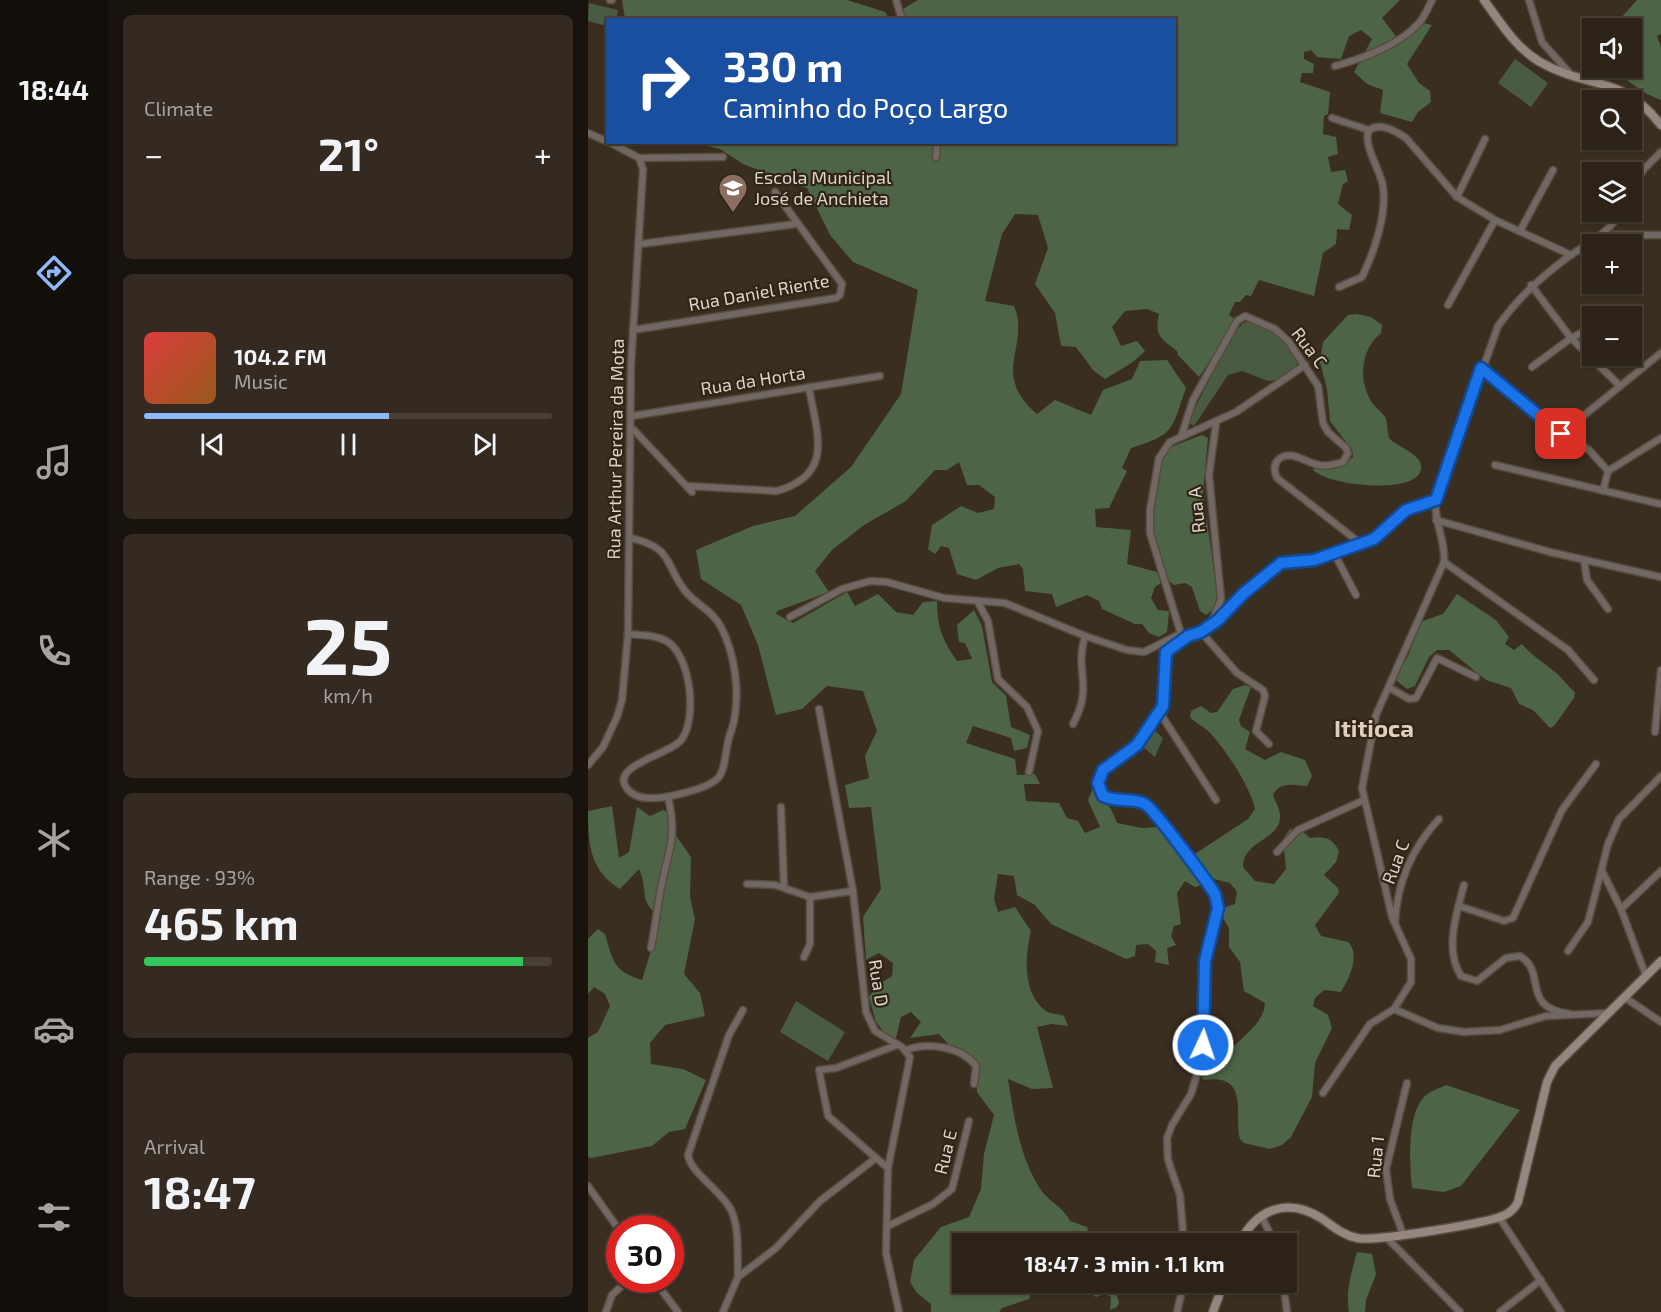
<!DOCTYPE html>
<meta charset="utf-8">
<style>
:root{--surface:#2c2218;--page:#342a21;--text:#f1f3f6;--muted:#a6a4a2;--line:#483f37;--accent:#8eb9fd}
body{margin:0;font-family:"Exo 2",sans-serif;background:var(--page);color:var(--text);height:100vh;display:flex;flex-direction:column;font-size:22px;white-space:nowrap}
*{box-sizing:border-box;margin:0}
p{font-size:20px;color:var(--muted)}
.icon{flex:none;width:33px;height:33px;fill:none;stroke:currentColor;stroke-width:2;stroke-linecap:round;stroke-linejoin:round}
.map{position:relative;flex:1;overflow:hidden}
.side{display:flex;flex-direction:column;gap:15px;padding:15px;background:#18130d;width:480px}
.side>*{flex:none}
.guide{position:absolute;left:18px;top:18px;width:570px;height:126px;border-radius:0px;box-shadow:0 2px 4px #0004,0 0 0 2px var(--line);background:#1a4fa0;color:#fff;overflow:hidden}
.controls{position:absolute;left:994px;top:18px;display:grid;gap:12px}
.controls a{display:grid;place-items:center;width:60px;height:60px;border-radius:0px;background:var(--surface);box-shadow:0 2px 4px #0004,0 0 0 2px var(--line);font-size:30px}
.speed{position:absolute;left:18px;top:1215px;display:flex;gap:12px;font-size:30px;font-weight:700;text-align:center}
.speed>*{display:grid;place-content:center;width:78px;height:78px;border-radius:50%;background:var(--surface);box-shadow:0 2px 4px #0004,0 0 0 2px var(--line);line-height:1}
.speed .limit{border:9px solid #d22;background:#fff;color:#111}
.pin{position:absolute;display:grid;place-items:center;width:51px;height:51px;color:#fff;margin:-26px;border-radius:12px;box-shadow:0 3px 9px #0006}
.me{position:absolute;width:66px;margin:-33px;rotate:3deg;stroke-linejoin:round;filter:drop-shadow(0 0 4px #0008)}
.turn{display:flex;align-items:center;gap:21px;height:126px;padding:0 18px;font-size:27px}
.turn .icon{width:78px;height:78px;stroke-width:2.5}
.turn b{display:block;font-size:42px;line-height:51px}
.big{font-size:45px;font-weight:700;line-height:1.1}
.side .widget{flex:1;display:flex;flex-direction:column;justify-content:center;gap:9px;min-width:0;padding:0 21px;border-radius:9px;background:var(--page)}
.side .dial{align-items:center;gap:0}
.dial b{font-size:78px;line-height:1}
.song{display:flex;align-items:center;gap:18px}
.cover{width:72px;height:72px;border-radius:9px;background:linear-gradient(135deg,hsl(0 70% 55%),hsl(30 70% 35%))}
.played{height:6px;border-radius:3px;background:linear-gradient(90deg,var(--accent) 60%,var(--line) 60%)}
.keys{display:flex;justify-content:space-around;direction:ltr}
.heat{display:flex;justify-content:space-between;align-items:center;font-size:33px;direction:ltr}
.charge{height:9px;border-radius:4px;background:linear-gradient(90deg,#34c759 93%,var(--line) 0)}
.trip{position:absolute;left:364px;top:1233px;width:345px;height:60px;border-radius:0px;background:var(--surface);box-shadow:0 2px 4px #0004,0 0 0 2px var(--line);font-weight:700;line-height:60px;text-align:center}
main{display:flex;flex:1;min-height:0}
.dock{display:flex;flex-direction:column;width:108px;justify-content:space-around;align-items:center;background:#120e0a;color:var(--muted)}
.dock .icon{width:42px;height:42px}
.dock .selected{color:var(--accent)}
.dock b{font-size:27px;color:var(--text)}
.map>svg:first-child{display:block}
.green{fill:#495b43}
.forest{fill:#4d6447}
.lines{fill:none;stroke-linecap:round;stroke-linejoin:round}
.street-casing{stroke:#574c3f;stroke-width:9}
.secondary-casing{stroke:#574c3f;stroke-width:11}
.street{stroke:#716763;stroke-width:6}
.secondary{stroke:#958680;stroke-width:8}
.route-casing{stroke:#114b97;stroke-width:15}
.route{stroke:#1a73e8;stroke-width:10}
.labels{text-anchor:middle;stroke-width:4.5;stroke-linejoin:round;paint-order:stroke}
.poi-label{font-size:18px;fill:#dcd4cb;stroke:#302416;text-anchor:start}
.street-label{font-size:18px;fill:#dcd4cb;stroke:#302416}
.district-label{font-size:24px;font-weight:bold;fill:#dfcfbd;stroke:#302416}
</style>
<main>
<nav class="dock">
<b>18:44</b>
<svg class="icon selected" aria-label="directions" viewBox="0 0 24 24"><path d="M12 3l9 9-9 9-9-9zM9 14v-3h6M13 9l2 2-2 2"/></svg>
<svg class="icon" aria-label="music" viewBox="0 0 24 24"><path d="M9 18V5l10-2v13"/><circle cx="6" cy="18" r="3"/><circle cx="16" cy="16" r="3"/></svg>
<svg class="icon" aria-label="phone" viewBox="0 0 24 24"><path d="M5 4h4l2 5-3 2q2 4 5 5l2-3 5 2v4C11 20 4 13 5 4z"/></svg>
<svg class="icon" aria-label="climate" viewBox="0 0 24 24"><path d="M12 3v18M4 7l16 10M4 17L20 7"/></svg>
<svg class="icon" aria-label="car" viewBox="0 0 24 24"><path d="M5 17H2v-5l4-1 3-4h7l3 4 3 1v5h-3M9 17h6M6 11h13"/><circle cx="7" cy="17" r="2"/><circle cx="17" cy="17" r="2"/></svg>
<svg class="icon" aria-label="filters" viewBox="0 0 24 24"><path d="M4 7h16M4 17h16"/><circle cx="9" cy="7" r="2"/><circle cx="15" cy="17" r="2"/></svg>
</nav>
<section class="side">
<div class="widget"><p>Climate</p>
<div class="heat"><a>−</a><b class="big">21°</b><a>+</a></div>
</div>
<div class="widget">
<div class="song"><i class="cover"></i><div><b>104.2 FM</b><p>Music</p></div></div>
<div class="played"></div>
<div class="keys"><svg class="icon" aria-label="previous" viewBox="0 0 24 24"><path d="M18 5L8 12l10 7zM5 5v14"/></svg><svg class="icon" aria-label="pause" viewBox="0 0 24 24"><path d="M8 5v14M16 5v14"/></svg><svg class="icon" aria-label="next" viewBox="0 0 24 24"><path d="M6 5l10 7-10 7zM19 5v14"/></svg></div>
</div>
<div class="widget dial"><b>25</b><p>km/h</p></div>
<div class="widget"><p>Range · 93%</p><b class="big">465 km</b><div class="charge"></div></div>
<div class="widget"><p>Arrival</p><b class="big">18:47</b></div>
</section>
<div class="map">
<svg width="1073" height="1312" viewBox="0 0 1073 1312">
<rect width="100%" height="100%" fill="#3a2e20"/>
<g class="green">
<polygon points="1,3 30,10 28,19 20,20 19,26 0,21"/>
<polygon points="927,59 960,83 943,107 910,83"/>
<path d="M 665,320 C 687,326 699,341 710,361 L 708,368 L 694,379 L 680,381 L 654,371 L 640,375 L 606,426 L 600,422 L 644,335 L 655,323 Z"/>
<polygon points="565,729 575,738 567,757 556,748"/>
<polygon points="208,1001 257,1032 240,1061 192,1032"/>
</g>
<g class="forest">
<polygon points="34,0 259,0 297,12 301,19 37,19"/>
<path d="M 330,0 L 812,0 L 794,18 L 813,43 L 835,23 L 844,25 L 819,64 L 831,83 L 842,91 L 843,102 L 830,112 L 824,122 L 792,113 L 795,90 L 779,84 L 766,72 L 784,39 L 773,30 L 761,36 L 753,59 L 729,57 L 723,50 L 716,52 L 716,59 L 726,64 L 725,73 L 714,73 L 712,82 L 742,92 L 740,114 L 736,116 L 735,134 L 748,137 L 750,154 L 740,157 L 743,172 L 757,170 L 760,181 L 755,184 L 750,204 L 764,215 L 761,230 L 749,229 L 748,244 L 735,253 L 726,296 L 671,280 L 663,296 L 658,295 L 652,302 L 647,302 L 641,315 L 649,320 L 611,377 L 590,355 L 589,351 C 573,338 566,336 571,314 L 559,309 L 537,311 L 524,327 L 533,346 L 549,341 L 557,351 L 545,362 L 517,379 L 505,370 L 488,347 L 473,346 L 467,313 L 447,284 L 460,248 L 450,215 L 427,214 L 414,234 L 397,301 L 426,306 C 443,346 401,373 449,414 L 467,400 L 503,415 L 515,390 L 544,379 L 552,361 L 579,360 L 598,388 C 583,430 588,434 543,448 L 534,468 L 539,471 L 521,508 L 507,509 L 508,527 L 543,530 L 539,564 L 569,572 L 573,583 L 567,587 L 563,598 L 570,610 L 581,611 L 579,632 L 571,637 L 561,633 L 554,624 L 547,624 L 514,609 L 511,601 L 499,595 L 468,607 L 464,594 L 437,591 L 435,569 L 431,564 L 410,568 L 388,580 L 369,574 L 361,548 L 353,546 L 347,554 L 340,549 L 344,525 L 373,506 L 390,513 L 406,509 L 407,497 L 391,485 L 379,485 L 371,462 L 359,470 L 347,470 L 318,501 L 276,525 L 244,550 L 227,571 L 241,592 L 189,611 L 188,614 L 205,623 L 259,592 L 267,606 L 290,594 L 308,612 L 325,615 L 335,602 L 349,601 C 349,627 355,641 369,661 L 384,659 L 377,643 L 371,642 L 369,625 L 386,610 L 394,626 L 404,682 L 418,696 L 423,727 L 442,735 L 439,748 L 426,751 L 423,738 L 385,726 L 378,743 L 427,759 L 429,775 L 447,774 L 452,784 L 436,784 L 438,801 L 471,803 L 479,818 L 490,821 L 497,833 L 512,827 L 500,800 L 505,788 L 523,809 L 529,823 L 554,828 L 569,827 L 614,885 L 607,887 L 597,881 L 589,893 L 593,924 L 586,926 L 583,936 L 588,945 L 579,948 L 581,965 L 567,962 L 568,951 L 560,944 L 548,945 L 547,956 L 538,959 L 463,924 L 447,905 L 429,895 L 426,876 L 410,874 L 406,899 L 410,912 L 427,907 L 443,931 C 437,955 434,994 458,1011 C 462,1014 471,1014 476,1016 L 480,1026 L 464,1024 L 449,1027 L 465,1088 L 444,1089 L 420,1079 C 426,1116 431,1155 451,1187 C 460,1202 475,1206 482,1221 L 499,1227 L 502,1240 L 512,1243 L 496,1243 L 494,1240 L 482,1240 L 476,1244 L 375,1244 L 375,1282 L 447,1283 L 441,1299 L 414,1308 L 411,1312 L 343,1312 L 343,1304 L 329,1293 L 322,1282 L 326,1260 L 353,1227 L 381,1217 L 393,1189 L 396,1154 L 406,1115 L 389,1092 L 389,1065 L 382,1055 L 361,1045 L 351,1034 L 322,1038 L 333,1022 L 323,1012 L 313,1017 L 308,1038 L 299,1036 L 288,1022 L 281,997 L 288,986 L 304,976 L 305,963 L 291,953 L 278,960 L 275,917 L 293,889 L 283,807 L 261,808 L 257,785 L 281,778 L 277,756 L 289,731 L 275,691 L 239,686 L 214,709 L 188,715 L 170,645 L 153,605 L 113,579 L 108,550 L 165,526 L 207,516 L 263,467 L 313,394 L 330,290 L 265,262 L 242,235 L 219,188 L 155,164 L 132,149 L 107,143 L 586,142 L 586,20 L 365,20 L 360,17 L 356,19 L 317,19 L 313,10 Z"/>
<polygon points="1049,0 1073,0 1073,34 1069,36 1073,47 1073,100 1059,94 1021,68 1044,68 1044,28 1024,28"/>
<path d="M 769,314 L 783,317 L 794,325 L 793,333 C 773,349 770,379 783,401 C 787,408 795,412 798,419 C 800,425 799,431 801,438 C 809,447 831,453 833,465 C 838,497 739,486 725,470 L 726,468 L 754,465 L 765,457 L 764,450 L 742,421 L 739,389 L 732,362 L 735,342 L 760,315 Z"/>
<path d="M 614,435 L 620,438 L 615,493 L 629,592 L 629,606 L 618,615 L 612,611 L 604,587 L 597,583 L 586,585 L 581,581 C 577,569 571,558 568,546 C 560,516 566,474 580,448 Z"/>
<path d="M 869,594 L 908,620 L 921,637 L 917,644 L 926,650 L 934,644 C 944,656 955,662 967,672 C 975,678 979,686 987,692 L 986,698 L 966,726 L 962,728 L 945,710 L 931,704 L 923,688 L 898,680 L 861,650 L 849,650 L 841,657 L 827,686 L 819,689 L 809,681 L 809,674 L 820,656 L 832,622 L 855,614 Z"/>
<path d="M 657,685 L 663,687 L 651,720 L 653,726 L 662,732 L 657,749 L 677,760 L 693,752 L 717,760 L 724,776 L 719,786 C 706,785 692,781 685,795 C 687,801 691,807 692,814 C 694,841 655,839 655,867 L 667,881 L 686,884 L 698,869 L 695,839 L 702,829 L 713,830 L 722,838 C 736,836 744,837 751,851 L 748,862 L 736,875 L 750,888 L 751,893 L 727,925 L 733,936 L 760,942 C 773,955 761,978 753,992 L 736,990 L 727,998 L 725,1006 L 740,1015 L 744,1028 L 727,1063 L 724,1097 L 703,1137 L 694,1145 L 682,1149 L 656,1143 L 652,1139 C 646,1114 662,1073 616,1080 L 614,1078 L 622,1049 L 626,1044 L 637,1050 L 643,1049 C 656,1035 676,1023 677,1003 L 656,991 L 652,962 L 641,947 L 641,928 L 632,913 L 635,908 L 647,904 L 649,892 L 642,883 C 626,878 605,879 607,854 L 660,819 L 667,809 C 662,786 637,748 620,731 C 615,726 607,723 602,717 L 603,711 L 613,706 L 623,713 L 629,712 L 645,689 Z"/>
<path d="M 24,806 L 31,858 L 41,852 L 49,807 L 62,816 L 75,810 L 81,813 L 86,833 L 103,857 L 102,897 L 107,919 L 96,974 L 112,993 L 117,1016 L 77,1025 L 62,1043 L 63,1064 L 95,1069 L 118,1080 L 97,1129 L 81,1132 L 64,1146 L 3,1158 L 0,1157 L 0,1038 L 10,1032 L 22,1006 L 17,994 L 6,987 L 0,994 L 0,939 L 10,929 L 17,934 C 25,961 25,971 54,980 L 73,918 C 48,898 62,894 51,869 L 32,889 C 2,871 0,844 0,811 Z"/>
<path d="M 858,1085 L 932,1110 L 873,1186 L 856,1192 L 824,1188 C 822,1164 818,1114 837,1096 C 842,1091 852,1088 858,1085 Z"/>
<path d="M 769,1252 L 784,1254 L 788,1274 L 778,1300 L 777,1312 L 761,1312 C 757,1291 764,1271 769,1252 Z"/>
<polygon points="511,1283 525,1283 531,1303 529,1307 522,1310 523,1297 517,1294 508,1297 503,1294"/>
</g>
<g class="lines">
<g class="street-casing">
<g id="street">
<polyline points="22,0 24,0"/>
<polyline points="308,0 314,20"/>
<polyline points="941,0 954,42 984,76"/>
<path d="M 747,66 C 773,59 811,45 830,24 C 836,18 840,8 844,0"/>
<polyline points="744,118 781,130"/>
<path d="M 781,130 C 793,122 807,131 818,138 L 869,197 L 907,220 L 983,255"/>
<polyline points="0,133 20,142"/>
<polyline points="348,157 349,142"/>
<polyline points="51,158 135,157"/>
<polyline points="1044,189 1056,169 1073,152"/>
<polyline points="869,197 897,139"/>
<polyline points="932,231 965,170"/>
<polyline points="1014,235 1073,235"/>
<polyline points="52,244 208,224"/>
<polyline points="943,285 983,338 1031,385"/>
<path d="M 751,287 L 774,277 C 786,252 799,215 795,187 C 793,170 774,145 781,130"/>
<polyline points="860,305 907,220"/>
<polyline points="45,330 248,298 252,295 254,284 187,192"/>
<polyline points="893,367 967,430 1001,450 1020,471 1015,491"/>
<polyline points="944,367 983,338 1005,327"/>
<polyline points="44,416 292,376"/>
<polyline points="45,429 104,492"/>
<polyline points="973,434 1073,353"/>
<path d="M 593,437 L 605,400 L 649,321 L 657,316 L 687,329 L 701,342 L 730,386 L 735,423 L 740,432 L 758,448 L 760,453 L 755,462 C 747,464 739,467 731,465 C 718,463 701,448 690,460 C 685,466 686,472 689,478 L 772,543"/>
<polyline points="907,465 1073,504"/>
<polyline points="1020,471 1073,438"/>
<path d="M 99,486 L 189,491 C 248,474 228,432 221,387"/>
<polyline points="848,520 962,552 1073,577"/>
<polyline points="746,553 768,595"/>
<polyline points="996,560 999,580 1020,609"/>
<polyline points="856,562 980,650 1006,680"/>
<polyline points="390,602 400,621 410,679 439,707 450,731 441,772"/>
<polyline points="202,617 254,589 282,581 299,582 356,598 417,603 497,636 539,650 556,652 590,635 600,636 613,632 630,620 656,593 693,563 726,560 786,539 818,510 848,500"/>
<polyline points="623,624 633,599 621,475 628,424"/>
<polyline points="613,632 649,673 675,690 677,696 668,731 681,744"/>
<path d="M 40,634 C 53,635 69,635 80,642 C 103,658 109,717 94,739 C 84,754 23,765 38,787 C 43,795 52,798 62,798 C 77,799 120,789 130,778 C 137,770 137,756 139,747 C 140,738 144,730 146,721 C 152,691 147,654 133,627 C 125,611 109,605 98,592 C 75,563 87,549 43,538"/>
<polyline points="593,634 562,533 562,510 571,458 582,442 648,412 717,365"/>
<polyline points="802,688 821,699 828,698 849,658 888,677"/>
<polyline points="231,709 265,891 278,1012 287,1031 314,1047 322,1057 300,1168 298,1253 311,1312"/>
<polyline points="572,713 628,800"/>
<path d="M 485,724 C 506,685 486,672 497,636"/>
<polyline points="1067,732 1073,670"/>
<polyline points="0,765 15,747 29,717 34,700 40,634 43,366 55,169 51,158 21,142"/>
<polyline points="193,807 196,887"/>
<polyline points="689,852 710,830 776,800"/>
<polyline points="1014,871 1033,909 1058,976"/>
<polyline points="159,884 187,885 222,897 265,891"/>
<path d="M 876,885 C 869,912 856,950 873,976 L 889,981 L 918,958 L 932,956 C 960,973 931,1007 982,1014"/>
<polyline points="871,906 916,921 925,918 974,810 1008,764"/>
<polyline points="1033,909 1073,871"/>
<path d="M 807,923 C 809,882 824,848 851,819"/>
<path d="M 63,948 C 67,928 69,908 73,888 C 80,851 90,837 80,797"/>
<polyline points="980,951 1000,922 1020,844 1031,819 1073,776"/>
<polyline points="216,957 222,944 222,897"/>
<polyline points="1036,997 1073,1022"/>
<polyline points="806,1009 850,1028 876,1032 912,1030 958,1016 1020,1013"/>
<path d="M 318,1050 C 339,1042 373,1046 388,1066 L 386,1084"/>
<path d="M 735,1093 L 782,1024 L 806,1009 L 823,982 L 823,959 L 804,917 L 774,788 L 788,715 L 856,562 C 858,540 845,521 848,500 L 910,326 C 930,298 952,278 980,257 C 1000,243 1020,234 1033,212"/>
<polyline points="288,1158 240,1116 231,1070 248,1068 309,1045"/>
<polyline points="0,1186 32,1231"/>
<polyline points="673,1215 687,1244"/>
<polyline points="911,1217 973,1312"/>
<polyline points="300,1226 345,1204 364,1189 381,1121"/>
<polyline points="815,1234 802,1199 798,1169 819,1083"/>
<polyline points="798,1237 872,1312"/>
<path d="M 596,1244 L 592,1195 L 580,1160 L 579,1138 L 584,1125 L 603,1094 L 614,1058 L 617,961 L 630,908 C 629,903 629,899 627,894 C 622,885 562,806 556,804 C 543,797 529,802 515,796 L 510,783 L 515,770 L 539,754 L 549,745 L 575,706 L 578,652 L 600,636"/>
<path d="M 150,1277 C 149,1257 152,1228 143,1210 C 134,1191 103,1174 100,1155 L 141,1035 L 155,1010"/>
<polyline points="66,1280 90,1312"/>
<polyline points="695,1282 699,1312"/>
<polyline points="18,1312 24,1295 40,1280"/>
<polyline points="135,1312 150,1277 188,1248 232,1201 288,1158 300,1168"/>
<polyline points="589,1312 596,1282"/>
<polyline points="912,1312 953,1280"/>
</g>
</g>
<g class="secondary-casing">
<g id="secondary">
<path d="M 896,0 C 912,22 928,48 952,62 C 1001,90 1032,73 1073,125"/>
<path d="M 651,1244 C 668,1209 699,1197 733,1218 C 745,1226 754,1235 769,1238 C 785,1242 901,1223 917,1215 C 923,1212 927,1208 930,1202 L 959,1082 L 967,1066 L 1073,961"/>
<polyline points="625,1312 636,1282"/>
</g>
</g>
<use href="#street" class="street"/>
<use href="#secondary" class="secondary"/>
</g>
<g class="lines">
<g class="route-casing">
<path id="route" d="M 615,1045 L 617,961 L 630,908 L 627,894 C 618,880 566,809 557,804 C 544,797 529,803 515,796 L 510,783 L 515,770 L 549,745 L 575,706 L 578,652 L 600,636 L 613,632 L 630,620 L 656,593 L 693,563 L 726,560 L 786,539 L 818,510 L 848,500 L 893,368 L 973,434"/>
</g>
<use href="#route" class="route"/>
</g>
<defs>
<g id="school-pin" transform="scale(1.5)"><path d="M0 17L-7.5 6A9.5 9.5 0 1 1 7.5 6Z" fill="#8d6e63" stroke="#302416"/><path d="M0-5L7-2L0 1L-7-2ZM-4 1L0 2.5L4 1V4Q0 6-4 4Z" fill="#fff"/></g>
</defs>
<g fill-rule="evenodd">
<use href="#school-pin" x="145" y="188"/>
</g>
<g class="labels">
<g class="poi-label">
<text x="166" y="184">Escola Municipal<tspan x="166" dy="21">José de Anchieta</tspan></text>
</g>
<g class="street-label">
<text transform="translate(171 293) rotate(-10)" y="6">Rua Daniel Riente</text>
<text transform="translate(721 348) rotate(53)" y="6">Rua C</text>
<text transform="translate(165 381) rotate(-9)" y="6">Rua da Horta</text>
<text transform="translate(28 449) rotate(-89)" y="6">Rua Arthur Pereira da Mota</text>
<text transform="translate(609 510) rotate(-96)" y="6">Rua A</text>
<text transform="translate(808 862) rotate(-69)" y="6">Rua C</text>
<text transform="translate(290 983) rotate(81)" y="6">Rua D</text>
<text transform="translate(358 1152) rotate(-76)" y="6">Rua E</text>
<text transform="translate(788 1157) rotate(-84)" y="6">Rua 1</text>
</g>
<g class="district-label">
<text x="786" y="737">Ititioca</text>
</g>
</g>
</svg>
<div class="controls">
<a><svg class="icon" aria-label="sound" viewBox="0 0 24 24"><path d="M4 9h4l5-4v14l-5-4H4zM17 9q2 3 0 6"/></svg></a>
<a><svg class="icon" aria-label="search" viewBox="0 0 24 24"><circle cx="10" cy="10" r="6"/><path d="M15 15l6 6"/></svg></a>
<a><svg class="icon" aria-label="layers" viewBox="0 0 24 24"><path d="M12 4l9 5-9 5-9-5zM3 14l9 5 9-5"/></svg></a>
<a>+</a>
<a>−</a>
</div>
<div class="speed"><div class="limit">30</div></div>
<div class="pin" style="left:973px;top:434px;background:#d93025"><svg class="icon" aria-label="arrive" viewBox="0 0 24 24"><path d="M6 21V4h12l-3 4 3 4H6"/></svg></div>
<svg class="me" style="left:615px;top:1045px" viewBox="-20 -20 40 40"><circle r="17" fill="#1a73e8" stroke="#fff" stroke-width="3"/><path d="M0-11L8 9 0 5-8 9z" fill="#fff"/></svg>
<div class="trip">18:47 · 3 min · 1.1 km</div>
<div class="guide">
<div class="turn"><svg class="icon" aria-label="right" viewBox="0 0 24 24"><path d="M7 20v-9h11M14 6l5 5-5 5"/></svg><div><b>330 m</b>Caminho do Poço Largo</div></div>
</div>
</div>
</main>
